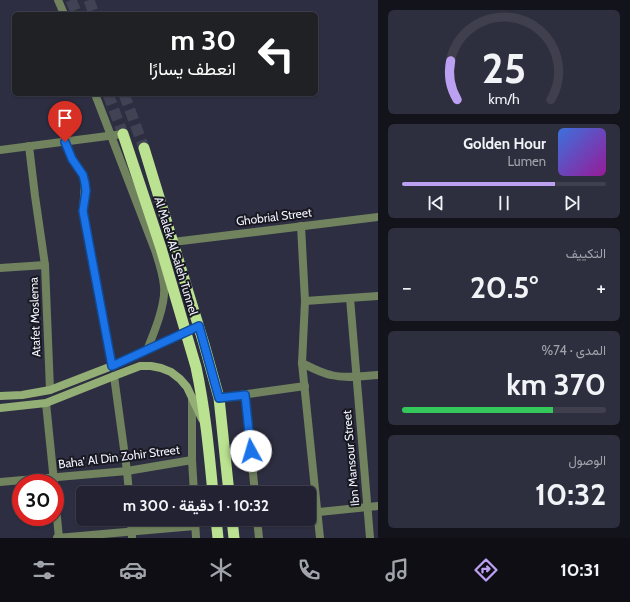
<!DOCTYPE html>
<html lang="ar">
<meta charset="utf-8">
<style>
:root{--surface:#222232;--page:#2e2f3e;--text:#f1f3f6;--muted:#a2a4ac;--line:#3f3f4d;--accent:#bca0f2}
body{margin:0;font-family:Cabin,Vazirmatn,sans-serif;background:var(--page);color:var(--text);direction:rtl;height:100vh;display:flex;flex-direction:column;font-size:15px;white-space:nowrap}
*{box-sizing:border-box;margin:0}
p{font-size:13px;color:var(--muted)}
.icon{flex:none;width:22px;height:22px;fill:none;stroke:currentColor;stroke-width:2;stroke-linecap:round;stroke-linejoin:round}
.map{position:relative;flex:1;overflow:hidden;direction:ltr}
.panel{display:flex;flex-direction:column;gap:10px;padding:10px;background:#13131c;width:252px}
.panel>*{flex:none}
.hud{position:absolute;left:12px;top:12px;width:306px;height:84px;border-radius:6px;box-shadow:0 1px 3px #0004,0 0 0 1px var(--line);direction:rtl;background:#202124;color:#fff;overflow:hidden}
.speed{position:absolute;left:12px;top:474px;display:flex;gap:8px;font-size:20px;font-weight:700;text-align:center}
.speed>*{display:grid;place-content:center;width:52px;height:52px;border-radius:50%;background:var(--surface);box-shadow:0 1px 3px #0004,0 0 0 1px var(--line);line-height:1}
.speed .limit{border:6px solid #d22;background:#fff;color:#111}
.pin{position:absolute;display:grid;place-items:center;width:34px;height:34px;color:#fff;margin:-41px -17px;border-radius:50% 50% 50% 0;rotate:-45deg;box-shadow:0 0 4px #0007}
.pin .icon{rotate:45deg}
.me{position:absolute;width:44px;margin:-22px;rotate:354deg;stroke-linejoin:round;filter:drop-shadow(0 0 3px #0008)}
.turn{display:flex;align-items:center;gap:14px;height:84px;padding:0 16px;font-size:18px}
.turn .icon{width:52px;height:52px;stroke-width:2.5}
.turn b{display:block;font-size:28px;line-height:34px}
.big{font-size:30px;font-weight:700;line-height:1.1}
.panel .card{flex:1;display:flex;flex-direction:column;justify-content:center;gap:6px;min-width:0;padding:0 14px;border-radius:6px;background:var(--page)}
.panel .dial{align-items:center;gap:0}
.dial svg{height:104px;overflow:visible;fill:none;stroke:var(--line);stroke-width:7;stroke-linecap:round;text-anchor:middle}
.dial text{fill:var(--text);stroke:none}
.song{display:flex;align-items:center;gap:12px}
.cover{width:48px;height:48px;border-radius:6px;background:linear-gradient(135deg,hsl(220 70% 55%),hsl(300 70% 35%))}
.played{height:4px;border-radius:2px;background:linear-gradient(90deg,var(--accent) 75%,var(--line) 75%)}
.keys{display:flex;justify-content:space-around;direction:ltr}
.heat{display:flex;justify-content:space-between;align-items:center;font-size:22px;direction:ltr}
.charge{height:6px;border-radius:3px;background:linear-gradient(90deg,#34c759 74%,var(--line) 0)}
.trip{position:absolute;left:76px;top:486px;width:240px;height:40px;border-radius:6px;background:var(--surface);box-shadow:0 1px 3px #0004,0 0 0 1px var(--line);font-weight:700;line-height:40px;text-align:center;direction:rtl}
.menu{display:flex;height:64px;justify-content:space-around;align-items:center;background:#0e0e14;color:var(--muted)}
.menu .icon{width:28px;height:28px}
.menu .on{color:var(--accent)}
.menu b{font-size:18px;color:var(--text)}
main{display:flex;flex:1;min-height:0}
.map>svg:first-child{display:block}
.lines{fill:none;stroke-linecap:round;stroke-linejoin:round}
.trunk-tunnel{stroke:#424255;stroke-width:11;stroke-dasharray:11 5.5;stroke-linecap:butt}
.minor{stroke:#70825e;stroke-width:8}
.secondary{stroke:#93af76;stroke-width:8}
.trunk{stroke:#bae290;stroke-width:11}
.route-casing{stroke:#114b97;stroke-width:10}
.route{stroke:#1a73e8;stroke-width:7}
.labels{text-anchor:middle;stroke-width:4;stroke-linejoin:round;paint-order:stroke}
.street-label{font-size:12px;fill:#f1f2ff;stroke:#171820}
</style>
<main>
<section class="panel">
<div class="card dial"><svg viewBox="0 0 100 80">
<path d="M14 69A42 42 0 1 1 86 69"/>
<path d="M14 69A42 42 0 0 1 9 39" stroke="#bca0f2"/>
<text x="50" y="56" font-size="32" font-weight="700">25</text>
<text x="50" y="72" font-size="11">km/h</text>
</svg></div>
<div class="card">
<div class="song"><i class="cover"></i><div><b>Golden Hour</b><p>Lumen</p></div></div>
<div class="played"></div>
<div class="keys"><svg class="icon" aria-label="previous" viewBox="0 0 24 24"><path d="M18 5L8 12l10 7zM5 5v14"/></svg><svg class="icon" aria-label="pause" viewBox="0 0 24 24"><path d="M8 5v14M16 5v14"/></svg><svg class="icon" aria-label="next" viewBox="0 0 24 24"><path d="M6 5l10 7-10 7zM19 5v14"/></svg></div>
</div>
<div class="card"><p>التكييف</p>
<div class="heat"><a>−</a><b class="big">20.5°</b><a>+</a></div>
</div>
<div class="card"><p>المدى · 74%</p><b class="big">370 km</b><div class="charge"></div></div>
<div class="card"><p>الوصول</p><b class="big">10:32</b></div>
</section>
<div class="map">
<svg width="378" height="538" viewBox="0 0 378 538">
<rect width="100%" height="100%" fill="#2e2e42"/>
<g class="lines">
<g class="trunk-tunnel">
<polyline points="71,0 77,14"/>
<polyline points="89,0 94,14"/>
<polyline points="108,94 123,134"/>
<polyline points="124,94 144,148"/>
</g>
<g class="minor">
<polyline points="58,0 64,14"/>
<path d="M 95,94 L 155,250 C 159,262 163,274 164,286 C 166,304 154,333 147,350"/>
<polyline points="65,142 72,159 83,175 85,183 83,211 112,366"/>
<polyline points="29,146 35,196 45,265 50,390"/>
<polyline points="0,150 123,134"/>
<polyline points="301,226 305,301 302,363 320,538"/>
<polyline points="173,242 378,217"/>
<polyline points="0,268 45,265"/>
<polyline points="350,298 370,538"/>
<polyline points="305,301 378,296"/>
<path d="M 302,363 C 312,368 321,373 331,375 C 346,379 363,376 378,375"/>
<polyline points="114,376 127,471 129,493"/>
<polyline points="245,395 255,493"/>
<polyline points="192,397 192,460 194,493"/>
<polyline points="219,398 305,386"/>
<polyline points="46,403 54,482"/>
<polyline points="0,482 127,471 192,460"/>
<polyline points="55,497 59,538"/>
<polyline points="309,513 378,506"/>
<polyline points="131,519 132,538"/>
<polyline points="195,519 196,538"/>
<polyline points="257,519 259,538"/>
<polyline points="57,538 195,526"/>
</g>
<g class="secondary">
<polyline points="0,396 22,395 50,390 112,366 199,326"/>
<polyline points="0,408 46,403 114,376 140,366 151,366 161,368 171,372 180,379 187,387 202,419"/>
</g>
<g class="trunk">
<path d="M 123,134 L 161,248 L 196,367 C 205,409 209,451 213,493"/>
<polyline points="144,148 204,344 219,398 229,493"/>
<polyline points="216,519 218,538"/>
<polyline points="232,519 234,538"/>
</g>
</g>
<g class="lines">
<g class="route-casing">
<polyline id="route" points="65,142 72,159 83,175 85,183 86,191 83,211 112,366 199,326 219,398 245,395 251,451"/>
</g>
<use href="#route" class="route"/>
</g>
<g class="labels">
<g class="street-label">
<text transform="translate(274 217) rotate(-7)" y="4">Ghobrial Street</text>
<text transform="translate(176 256) rotate(73)" y="4">Al Malek Al Saleh Tunnel</text>
<text transform="translate(35 317) rotate(-92)" y="4">Atafet Moslema</text>
<text transform="translate(119 457) rotate(-7)" y="4">Baha' Al Din Zohir Street</text>
<text transform="translate(351 458) rotate(-95)" y="4">Ibn Mansour Street</text>
</g>
</g>
</svg>
<div class="speed"><div class="limit">30</div></div>
<div class="pin" style="left:65px;top:142px;background:#d93025"><svg class="icon" aria-label="arrive" viewBox="0 0 24 24"><path d="M6 21V4h12l-3 4 3 4H6"/></svg></div>
<svg class="me" style="left:251px;top:451px" viewBox="-20 -20 40 40"><circle r="19" fill="#fff"/><path d="M0-13L10 11 0 6-10 11z" fill="#1a73e8"/></svg>
<div class="trip">10:32 · 1 دقيقة · 300 m</div>
<div class="hud">
<div class="turn"><svg class="icon" aria-label="left" viewBox="0 0 24 24"><path d="M17 20v-9H6M10 6l-5 5 5 5"/></svg><div><b>30 m</b>انعطف يسارًا</div></div>
</div>
</div>
</main>
<nav class="menu">
<b>10:31</b>
<svg class="icon on" aria-label="directions" viewBox="0 0 24 24"><path d="M12 3l9 9-9 9-9-9zM9 14v-3h6M13 9l2 2-2 2"/></svg>
<svg class="icon" aria-label="music" viewBox="0 0 24 24"><path d="M9 18V5l10-2v13"/><circle cx="6" cy="18" r="3"/><circle cx="16" cy="16" r="3"/></svg>
<svg class="icon" aria-label="phone" viewBox="0 0 24 24"><path d="M5 4h4l2 5-3 2q2 4 5 5l2-3 5 2v4C11 20 4 13 5 4z"/></svg>
<svg class="icon" aria-label="climate" viewBox="0 0 24 24"><path d="M12 3v18M4 7l16 10M4 17L20 7"/></svg>
<svg class="icon" aria-label="car" viewBox="0 0 24 24"><path d="M5 17H2v-5l4-1 3-4h7l3 4 3 1v5h-3M9 17h6M6 11h13"/><circle cx="7" cy="17" r="2"/><circle cx="17" cy="17" r="2"/></svg>
<svg class="icon" aria-label="filters" viewBox="0 0 24 24"><path d="M4 7h16M4 17h16"/><circle cx="9" cy="7" r="2"/><circle cx="15" cy="17" r="2"/></svg>
</nav>
